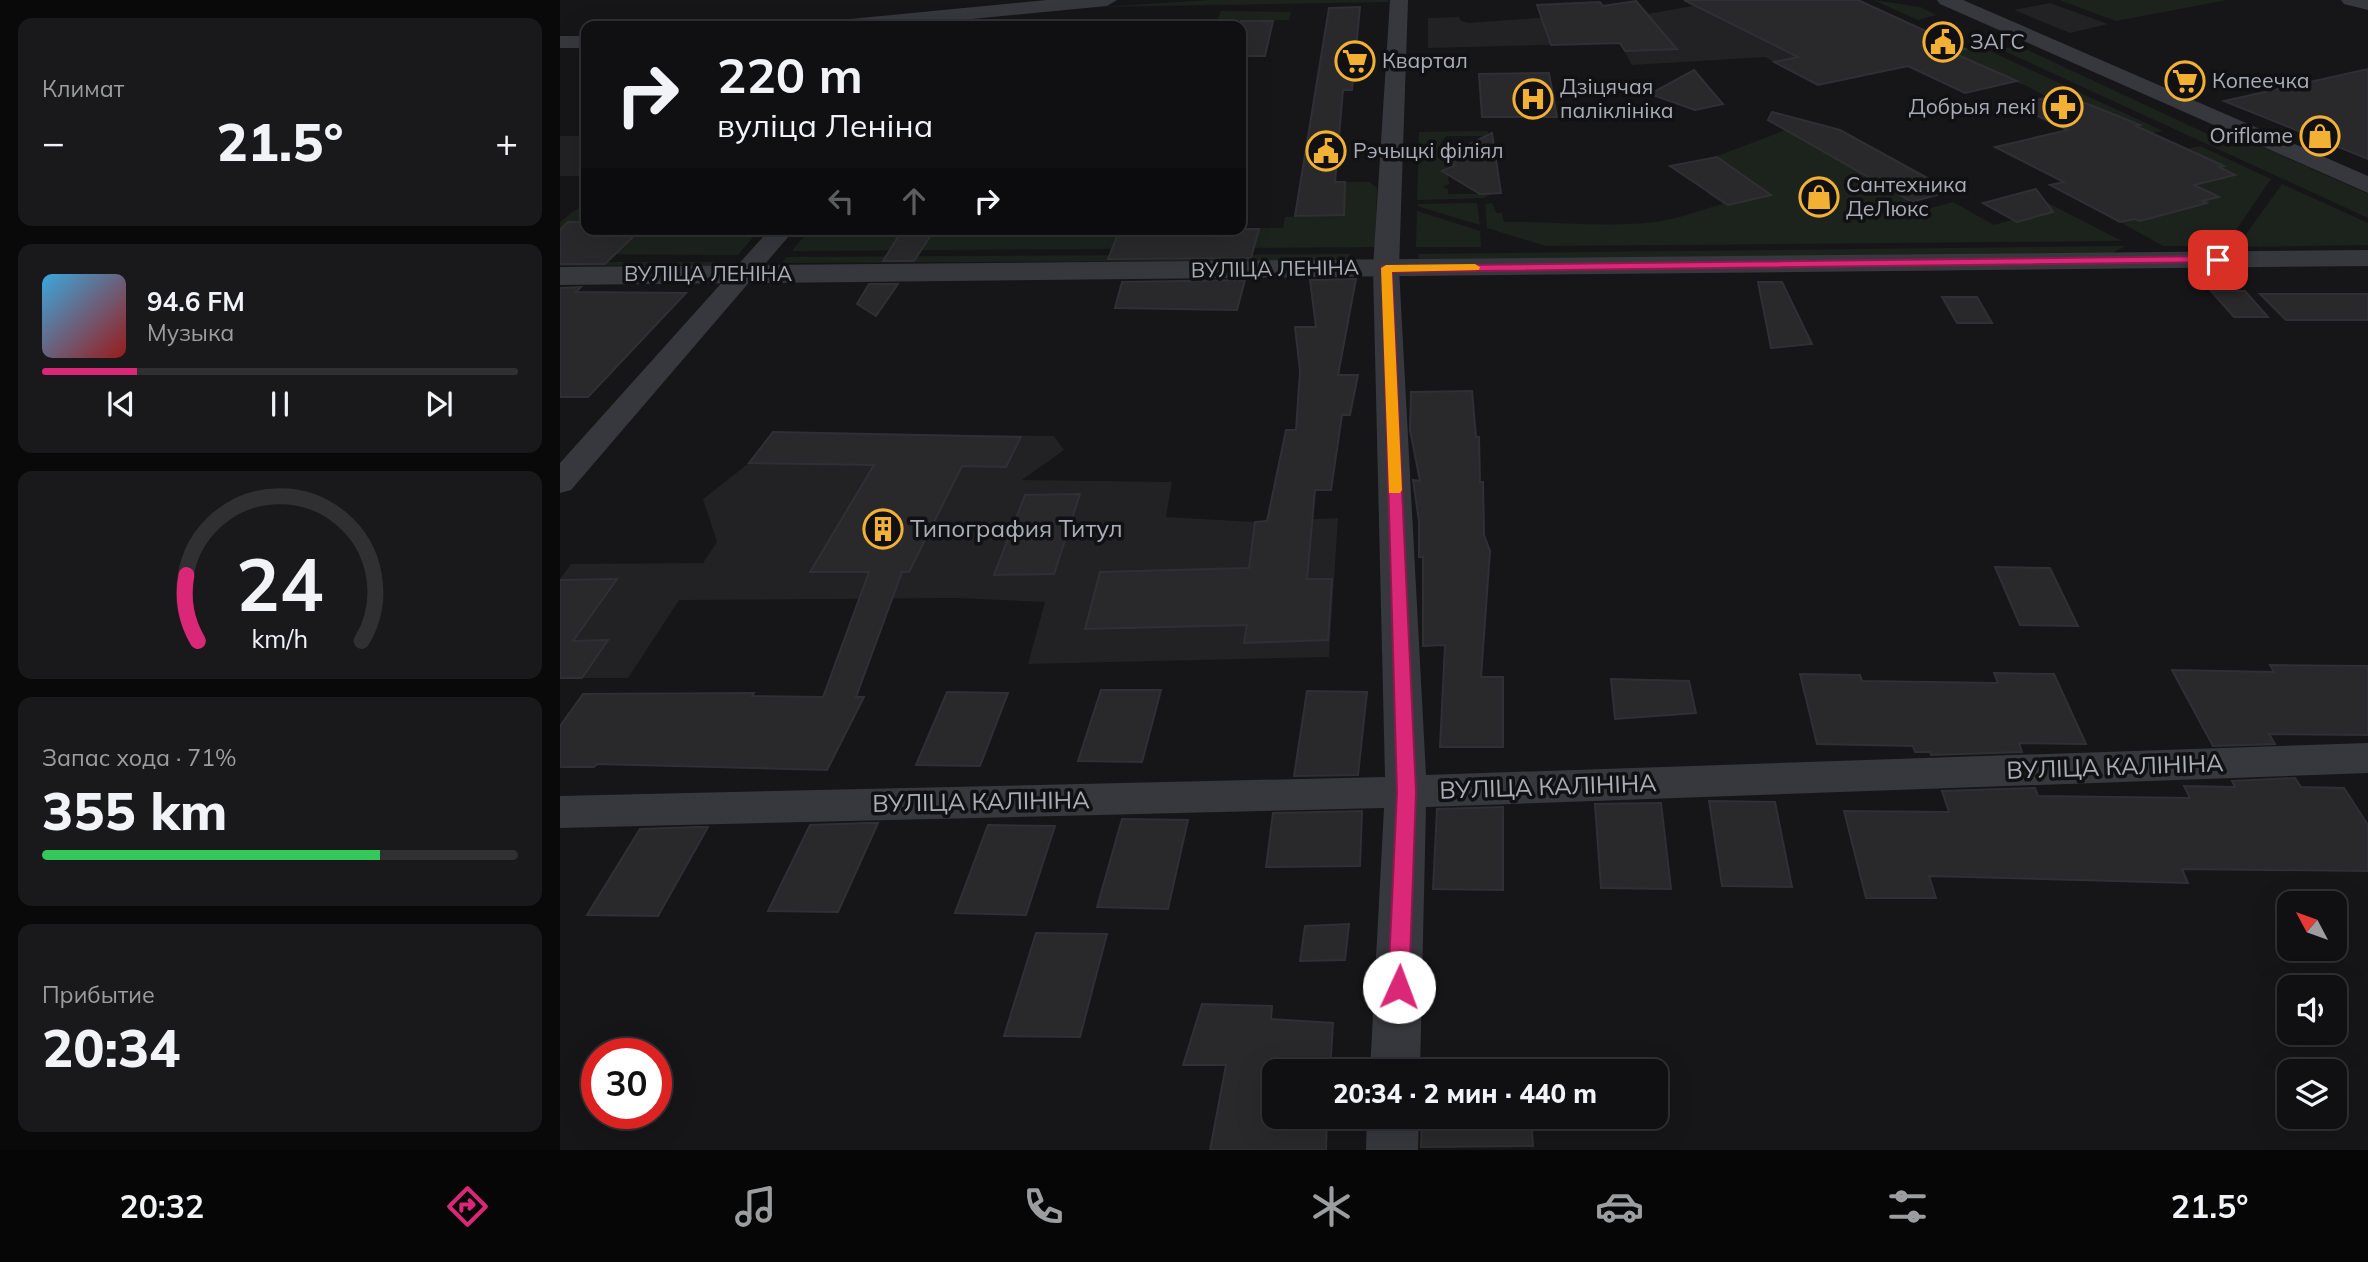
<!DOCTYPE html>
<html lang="ru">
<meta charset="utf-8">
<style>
:root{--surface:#101012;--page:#19191b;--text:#f1f3f6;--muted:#9c9d9f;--line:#303032;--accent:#db2777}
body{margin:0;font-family:Mulish,sans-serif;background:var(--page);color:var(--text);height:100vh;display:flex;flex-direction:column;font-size:26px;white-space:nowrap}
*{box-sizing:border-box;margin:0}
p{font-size:23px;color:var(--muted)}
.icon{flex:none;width:38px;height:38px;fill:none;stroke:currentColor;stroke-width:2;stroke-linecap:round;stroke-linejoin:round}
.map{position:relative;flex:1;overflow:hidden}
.drawer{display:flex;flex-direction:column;gap:18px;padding:18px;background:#09090a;width:560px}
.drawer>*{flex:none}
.hud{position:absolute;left:21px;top:21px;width:665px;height:214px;border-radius:14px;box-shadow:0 7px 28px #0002,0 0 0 2px var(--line);background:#101012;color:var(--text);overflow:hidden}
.needle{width:46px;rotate:311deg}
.tools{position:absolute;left:1717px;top:891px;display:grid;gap:14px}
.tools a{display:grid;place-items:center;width:70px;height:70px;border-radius:14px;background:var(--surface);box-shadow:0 7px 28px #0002,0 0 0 2px var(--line);font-size:35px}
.speed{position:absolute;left:21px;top:1038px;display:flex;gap:14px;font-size:35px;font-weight:700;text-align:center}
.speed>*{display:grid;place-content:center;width:91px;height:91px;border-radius:50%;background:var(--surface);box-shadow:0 7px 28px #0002,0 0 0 2px var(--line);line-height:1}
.speed .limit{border:10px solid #d22;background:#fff;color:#111}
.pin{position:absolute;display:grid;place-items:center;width:60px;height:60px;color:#fff;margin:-30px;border-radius:14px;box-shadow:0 4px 10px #0006}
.me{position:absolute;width:77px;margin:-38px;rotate:2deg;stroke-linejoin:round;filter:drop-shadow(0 0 5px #0008)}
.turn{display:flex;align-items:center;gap:24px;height:147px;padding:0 21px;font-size:32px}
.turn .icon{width:91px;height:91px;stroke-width:2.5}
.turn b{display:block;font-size:49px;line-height:60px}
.lanes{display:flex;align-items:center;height:66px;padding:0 21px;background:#0003;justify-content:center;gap:35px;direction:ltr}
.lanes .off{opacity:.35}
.big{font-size:52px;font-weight:800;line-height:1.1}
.drawer .card{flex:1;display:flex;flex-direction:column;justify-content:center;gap:10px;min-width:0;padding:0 24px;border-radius:14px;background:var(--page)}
.drawer .dial{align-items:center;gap:0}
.dial svg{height:182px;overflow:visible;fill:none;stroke:var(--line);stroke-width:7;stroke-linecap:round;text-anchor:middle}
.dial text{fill:var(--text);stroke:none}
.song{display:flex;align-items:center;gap:21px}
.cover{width:84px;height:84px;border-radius:10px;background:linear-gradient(135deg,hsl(200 70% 55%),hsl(0 70% 35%))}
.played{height:7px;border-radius:4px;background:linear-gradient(90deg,var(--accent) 20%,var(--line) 20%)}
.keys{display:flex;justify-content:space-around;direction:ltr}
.heat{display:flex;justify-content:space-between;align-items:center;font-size:38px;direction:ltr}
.charge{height:10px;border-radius:5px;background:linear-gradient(90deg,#34c759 71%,var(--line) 0)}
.trip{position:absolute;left:702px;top:1059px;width:406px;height:70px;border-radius:14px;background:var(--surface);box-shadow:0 7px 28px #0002,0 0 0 2px var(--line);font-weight:800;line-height:70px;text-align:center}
.tabs{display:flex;height:112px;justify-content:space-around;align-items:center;background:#060607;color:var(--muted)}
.tabs .icon{width:49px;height:49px}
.tabs .current{color:var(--accent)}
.tabs b{font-size:32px;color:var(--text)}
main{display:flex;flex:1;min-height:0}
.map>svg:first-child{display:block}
.built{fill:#222225}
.green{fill:#1c231d}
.building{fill:#29292c;stroke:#303034;stroke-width:2}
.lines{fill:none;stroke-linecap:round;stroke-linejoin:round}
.minor{fill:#37383d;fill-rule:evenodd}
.tertiary{fill:#37383d;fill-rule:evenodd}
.route{fill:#db2777;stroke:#8e194d;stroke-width:2}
.slow{fill:#f59e0b}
.labels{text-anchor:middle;stroke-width:7;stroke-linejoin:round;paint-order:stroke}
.far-poi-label{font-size:21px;fill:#a8adb8;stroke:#111113;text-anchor:start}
.far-street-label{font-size:21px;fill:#a8adb8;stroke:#111113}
.poi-label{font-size:24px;fill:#a8adb8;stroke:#111113;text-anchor:start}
.street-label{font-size:24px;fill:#a8adb8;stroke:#111113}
</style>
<main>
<section class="drawer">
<div class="card"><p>Климат</p>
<div class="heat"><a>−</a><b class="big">21.5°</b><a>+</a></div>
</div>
<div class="card">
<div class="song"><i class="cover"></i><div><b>94.6 FM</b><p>Музыка</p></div></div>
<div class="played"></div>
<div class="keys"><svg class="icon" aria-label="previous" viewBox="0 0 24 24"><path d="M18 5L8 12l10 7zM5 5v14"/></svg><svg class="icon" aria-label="pause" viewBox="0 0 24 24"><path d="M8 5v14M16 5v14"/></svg><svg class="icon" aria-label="next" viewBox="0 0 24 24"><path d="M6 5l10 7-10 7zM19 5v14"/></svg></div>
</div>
<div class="card dial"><svg viewBox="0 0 100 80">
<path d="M14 69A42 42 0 1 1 86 69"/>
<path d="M14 69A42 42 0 0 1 9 40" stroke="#db2777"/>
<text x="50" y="56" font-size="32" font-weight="700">24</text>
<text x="50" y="72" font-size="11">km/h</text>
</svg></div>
<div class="card"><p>Запас хода · 71%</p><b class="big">355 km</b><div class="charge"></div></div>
<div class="card"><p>Прибытие</p><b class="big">20:34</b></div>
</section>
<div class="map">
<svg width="1808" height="1150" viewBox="0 0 1808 1150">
<rect width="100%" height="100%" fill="#161618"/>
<g class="built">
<polygon points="1146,0 1243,56 1214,62 1205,57 1072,65 1060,43 868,48 868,18 899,17 901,21 909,23 1018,15 1082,15 1133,6 1128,3"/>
<polygon points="1490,3 1548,24 1510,33 1454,10"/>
<rect x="0" y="136" width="26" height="40"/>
<polygon points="213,432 494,436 504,450 462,480 612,482 606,517 695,522 778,518 769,657 468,664 485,602 396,598 119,600 68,678 0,678 0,579 11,564 143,563 157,542 143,499 189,463"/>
</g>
<g class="green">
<polygon points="651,0 827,0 830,2 538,7"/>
<polygon points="1313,0 1360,7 1376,15 1358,20"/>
<polygon points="1499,0 1667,0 1556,21"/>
<polygon points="661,11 731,12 729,20 657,21"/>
<polygon points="1419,46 1603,131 1593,133 1522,100 1503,94 1487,97 1465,85 1374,55"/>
<polygon points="1459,46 1671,145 1698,145 1808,194 1808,218 1440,49"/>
<path d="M 1240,119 L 1277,129 L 1243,136 L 1265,153 L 1271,152 L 1371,208 L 1393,202 L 1434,225 L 1490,209 L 1460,193 L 1468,193 L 1562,241 L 986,246 L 927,228 L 925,204 L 932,203 L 936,213 L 942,213 L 944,222 C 994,221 1044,228 1095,222 C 1122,218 1140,210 1163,204 L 1147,193 L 1189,183 L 1168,165 L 1152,158 L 1223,131 Z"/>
<polygon points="928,131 928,136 886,136 880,144 885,147 889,184 883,187 888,189 888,194 932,194 924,198 857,200 859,132"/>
<polygon points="1640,146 1711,179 1665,246 1603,246 1560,222 1625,206 1630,208 1646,204 1642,201 1658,197 1634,185 1674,174 1659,167 1663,165 1623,150"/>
<polygon points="785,182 809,182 817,188 815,247 232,251 250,229 343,229 341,234 535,230 534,234 601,229 698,233 699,228 723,228 725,217 783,215"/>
<polygon points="1722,184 1808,223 1808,245 1677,247"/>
<polygon points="917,203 920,225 857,206 858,204"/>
<polygon points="26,206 26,229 200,229 178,255 0,254 0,222 15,210"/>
<polygon points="857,211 920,231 921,247 856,247"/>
<polygon points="1566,246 1552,253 1535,253 859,259 858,254"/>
<polygon points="790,254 789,260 222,263 227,257"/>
<polygon points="0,262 180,262 164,265 0,266"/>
</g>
<g class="building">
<polygon points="1124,0 1298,0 1405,49 1391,52 1457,81 1405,93 1348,66 1258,85 1214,62 1238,57"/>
<polygon points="1076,1 1117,49 1065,51 1060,43 991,45 977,5 1040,2 1043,6"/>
<polygon points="800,7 792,90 783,90 775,182 785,182 784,215 735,216 769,8"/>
<polygon points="681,21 713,21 705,56 681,56"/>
<polygon points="1808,69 1808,159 1664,101"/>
<polygon points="1134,70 1163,104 1135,110 1090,94"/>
<polygon points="989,73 997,117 922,117 919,74"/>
<polygon points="1503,94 1580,125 1576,126 1664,166 1659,167 1675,175 1634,185 1659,197 1642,201 1647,203 1580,221 1575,219 1560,222 1490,185 1504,182 1435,147 1508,130 1454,105"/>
<polygon points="1212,112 1280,130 1391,191 1352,202 1208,120"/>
<polygon points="932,133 941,193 920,194 882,171 895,165 881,158"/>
<polygon points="1157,157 1211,195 1168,205 1110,166"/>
<polygon points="1476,189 1493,212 1457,222 1423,203"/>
<polygon points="8,222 26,222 26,229 81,229 45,264 0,264 0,230"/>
<polygon points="343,229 375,229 354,261 323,261"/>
<polygon points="560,229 699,229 691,258 548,259"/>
<polygon points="796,279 778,375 798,375 790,415 782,415 771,490 755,490 747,579 772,579 768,640 684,643 687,625 525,629 540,572 689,568 695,522 707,521 726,430 736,430 740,371 735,327 756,327 750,280"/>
<polygon points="685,280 677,310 555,308 562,282"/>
<polygon points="1198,282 1222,282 1252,344 1211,348"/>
<polygon points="309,284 338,284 316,316 297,304"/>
<polygon points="21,287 16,292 126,293 28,397 0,397 0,288"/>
<polygon points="1651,291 1685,291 1708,317 1674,317"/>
<polygon points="1700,294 1808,294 1808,320 1726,320"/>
<polygon points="1382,297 1417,297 1432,323 1397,323"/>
<polygon points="912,391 916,437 919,437 920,482 923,482 924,535 930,551 921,677 943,677 943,747 880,747 885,645 863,646 863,557 859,557 859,521 853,480 860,481 850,430 851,392"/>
<polygon points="213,432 461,437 446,467 402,466 349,572 342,572 296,697 304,697 267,770 37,764 34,767 0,767 0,726 23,694 194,693 192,696 263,697 309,572 250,572 314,465 189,463"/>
<polygon points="520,494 494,574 434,575 465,495"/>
<polygon points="1435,567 1490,568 1518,626 1460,625"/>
<polygon points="57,579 13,641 48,640 22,678 0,678 0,580"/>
<polygon points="1710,665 1808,666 1808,735 1709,734 1715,744 1653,746 1612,670 1714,672"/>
<polygon points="1434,673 1494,674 1526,744 1459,743 1462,752 1371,755 1370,752 1355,752 1353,746 1257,744 1240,674 1300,675 1302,681 1438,683"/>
<polygon points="1051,679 1129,681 1136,713 1055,719"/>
<polygon points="541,690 601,690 582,762 518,761"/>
<polygon points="747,691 807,692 798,775 734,776"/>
<polygon points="387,692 448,693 420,766 356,765"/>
<polygon points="1735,778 1741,787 1784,788 1808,825 1808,871 1622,869 1628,883 1369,876 1376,898 1306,898 1284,811 1389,812 1382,791 1475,788 1478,796 1630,798 1624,786 1675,787 1672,781"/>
<polygon points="1149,801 1215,802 1232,887 1162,886"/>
<polygon points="1101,803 1111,889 1041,888 1035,804"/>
<polygon points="943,807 943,890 873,889 877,809"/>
<polygon points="802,811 800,866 706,867 713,813"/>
<polygon points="562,819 628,820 608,909 537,907"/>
<polygon points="309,823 318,823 278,912 208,911 250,825"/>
<polygon points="428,825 495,826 466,915 395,913"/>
<polygon points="137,827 148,827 98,916 27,915 80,829"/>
<polygon points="789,924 785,960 740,961 745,926"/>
<polygon points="476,933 547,934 520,1037 444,1036"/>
<polygon points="642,1004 712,1006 711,1019 773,1023 770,1071 714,1071 714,1116 767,1116 766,1150 650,1150 666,1065 623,1065"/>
<polygon points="967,1067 967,1071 863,1071"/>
<polygon points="862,1116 971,1116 973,1146 861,1147"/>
</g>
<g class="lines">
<g class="minor">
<polygon points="830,0 848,0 839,268 866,775 1808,743 1808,773 866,807 860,1071 810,1071 824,808 0,828 0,796 825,777 813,268"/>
<polygon points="1781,0 1808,0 1808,10 1784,4"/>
<polygon points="405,8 414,13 404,26 386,26 399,9"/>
<polygon points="210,229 235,229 11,490 0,493 0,463"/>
<polygon points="807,1116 859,1116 858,1150 806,1150"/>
</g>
<g class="tertiary">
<polygon points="487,0 557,0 547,6 339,26 270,26 280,20"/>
<polygon points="1377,0 1403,0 1808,176 1808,193 1380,4"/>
<rect x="0" y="36" width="26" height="12"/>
<polygon points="1808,250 1808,266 0,285 0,267"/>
</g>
</g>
<polygon class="route" points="1658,256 1664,260 1662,262 832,272 856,792 849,987 846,994 839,997 831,994 828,987 837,792 822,266"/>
<polygon class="slow" points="915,264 920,267 919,270 832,272 842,490 840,493 829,493 821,268 826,265"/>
<defs>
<g id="civic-ring" transform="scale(2.0125)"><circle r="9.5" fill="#111113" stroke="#f2b134" stroke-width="1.5"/><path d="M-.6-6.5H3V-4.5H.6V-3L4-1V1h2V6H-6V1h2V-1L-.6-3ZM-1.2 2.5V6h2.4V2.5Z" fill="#f2b134"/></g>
<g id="supermarket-ring" transform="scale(2.0125)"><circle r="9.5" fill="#111113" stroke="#f2b134" stroke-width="1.5"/><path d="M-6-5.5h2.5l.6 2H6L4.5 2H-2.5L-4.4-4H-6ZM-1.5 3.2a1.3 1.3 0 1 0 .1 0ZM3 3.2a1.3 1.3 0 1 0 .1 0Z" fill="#f2b134"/></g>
<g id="hospital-ring" transform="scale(2.0125)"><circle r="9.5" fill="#111113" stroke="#f2b134" stroke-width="1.5"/><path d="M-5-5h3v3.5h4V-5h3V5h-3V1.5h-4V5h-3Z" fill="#f2b134"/></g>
<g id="pharmacy-ring" transform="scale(2.0125)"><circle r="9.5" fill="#111113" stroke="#f2b134" stroke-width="1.5"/><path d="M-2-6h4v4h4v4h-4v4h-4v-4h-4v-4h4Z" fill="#f2b134"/></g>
<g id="shop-ring" transform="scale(2.0125)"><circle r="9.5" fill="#111113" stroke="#f2b134" stroke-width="1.5"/><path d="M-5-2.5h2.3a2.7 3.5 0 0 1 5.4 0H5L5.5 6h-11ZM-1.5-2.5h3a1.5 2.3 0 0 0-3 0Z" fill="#f2b134"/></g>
<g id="building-ring" transform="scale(2.0125)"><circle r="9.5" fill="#111113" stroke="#f2b134" stroke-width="1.5"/><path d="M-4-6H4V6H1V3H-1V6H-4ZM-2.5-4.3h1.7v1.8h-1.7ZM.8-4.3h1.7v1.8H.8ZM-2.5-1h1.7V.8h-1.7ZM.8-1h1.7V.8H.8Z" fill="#f2b134"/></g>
</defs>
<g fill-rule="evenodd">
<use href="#civic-ring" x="1383" y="42"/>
<use href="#supermarket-ring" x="795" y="61"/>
<use href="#supermarket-ring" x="1625" y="81"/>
<use href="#hospital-ring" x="973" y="99"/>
<use href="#pharmacy-ring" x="1503" y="107"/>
<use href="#shop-ring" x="1760" y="136"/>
<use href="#civic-ring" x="766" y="151"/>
<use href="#shop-ring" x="1259" y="197"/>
<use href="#building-ring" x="323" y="529"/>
</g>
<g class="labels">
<g class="far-poi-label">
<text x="1410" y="49">ЗАГС</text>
<text x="822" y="68">Квартал</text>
<text x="1652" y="88">Копеечка</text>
<text x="1000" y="94">Дзіцячая<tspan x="1000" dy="24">паліклініка</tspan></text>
<text x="1476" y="114" text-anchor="end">Добрыя лекі</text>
<text x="1733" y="143" text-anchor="end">Oriflame</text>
<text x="793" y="158">Рэчыцкі філіял</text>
<text x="1286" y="192">Сантехника<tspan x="1286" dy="24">ДеЛюкс</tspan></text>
</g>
<g class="far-street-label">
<text transform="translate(715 269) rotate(-1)" y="7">ВУЛІЦА ЛЕНІНА</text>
<text x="148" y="281">ВУЛІЦА ЛЕНІНА</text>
</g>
<g class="poi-label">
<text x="350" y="537">Типография Титул</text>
</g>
<g class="street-label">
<text transform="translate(1555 767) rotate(-2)" y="8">ВУЛІЦА КАЛІНІНА</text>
<text transform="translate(988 787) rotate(-2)" y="8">ВУЛІЦА КАЛІНІНА</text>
<text transform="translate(421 802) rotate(-1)" y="8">ВУЛІЦА КАЛІНІНА</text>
</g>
</g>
</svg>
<div class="tools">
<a><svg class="needle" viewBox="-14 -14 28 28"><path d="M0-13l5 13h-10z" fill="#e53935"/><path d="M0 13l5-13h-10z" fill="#9c9d9f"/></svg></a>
<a><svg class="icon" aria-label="sound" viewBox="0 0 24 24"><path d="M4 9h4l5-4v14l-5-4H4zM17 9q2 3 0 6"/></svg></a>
<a><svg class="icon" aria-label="layers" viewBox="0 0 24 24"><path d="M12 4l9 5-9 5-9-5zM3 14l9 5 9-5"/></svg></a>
</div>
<div class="speed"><div class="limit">30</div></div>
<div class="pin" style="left:1658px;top:260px;background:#d93025"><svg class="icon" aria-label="arrive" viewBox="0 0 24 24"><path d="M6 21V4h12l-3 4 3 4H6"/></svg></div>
<svg class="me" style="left:839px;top:987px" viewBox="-20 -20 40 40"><circle r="19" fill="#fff"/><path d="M0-13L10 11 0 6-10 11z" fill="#db2777"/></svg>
<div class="trip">20:34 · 2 мин · 440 m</div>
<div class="hud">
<div class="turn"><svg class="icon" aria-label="right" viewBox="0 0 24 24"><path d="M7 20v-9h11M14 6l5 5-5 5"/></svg><div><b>220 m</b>вуліца Леніна</div></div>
<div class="lanes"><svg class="icon off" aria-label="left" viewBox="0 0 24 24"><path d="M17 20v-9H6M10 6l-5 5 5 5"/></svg><svg class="icon off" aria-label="ahead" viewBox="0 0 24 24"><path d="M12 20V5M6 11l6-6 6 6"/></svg><svg class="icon" aria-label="right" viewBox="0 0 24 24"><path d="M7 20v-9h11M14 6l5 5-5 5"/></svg></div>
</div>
</div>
</main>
<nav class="tabs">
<b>20:32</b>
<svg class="icon current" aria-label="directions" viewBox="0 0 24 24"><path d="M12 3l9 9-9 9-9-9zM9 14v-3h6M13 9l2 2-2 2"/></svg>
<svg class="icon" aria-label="music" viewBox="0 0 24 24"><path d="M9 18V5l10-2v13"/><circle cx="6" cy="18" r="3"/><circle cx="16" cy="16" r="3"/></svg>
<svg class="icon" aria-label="phone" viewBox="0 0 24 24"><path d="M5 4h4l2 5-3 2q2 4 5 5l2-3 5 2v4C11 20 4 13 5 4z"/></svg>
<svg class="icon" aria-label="climate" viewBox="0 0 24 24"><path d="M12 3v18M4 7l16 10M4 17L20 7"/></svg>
<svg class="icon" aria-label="car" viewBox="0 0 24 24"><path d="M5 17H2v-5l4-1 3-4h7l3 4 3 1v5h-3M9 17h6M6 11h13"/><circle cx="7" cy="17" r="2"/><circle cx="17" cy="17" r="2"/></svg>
<svg class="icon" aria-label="filters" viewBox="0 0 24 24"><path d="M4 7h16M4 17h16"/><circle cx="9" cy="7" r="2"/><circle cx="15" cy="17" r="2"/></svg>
<b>21.5°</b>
</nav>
